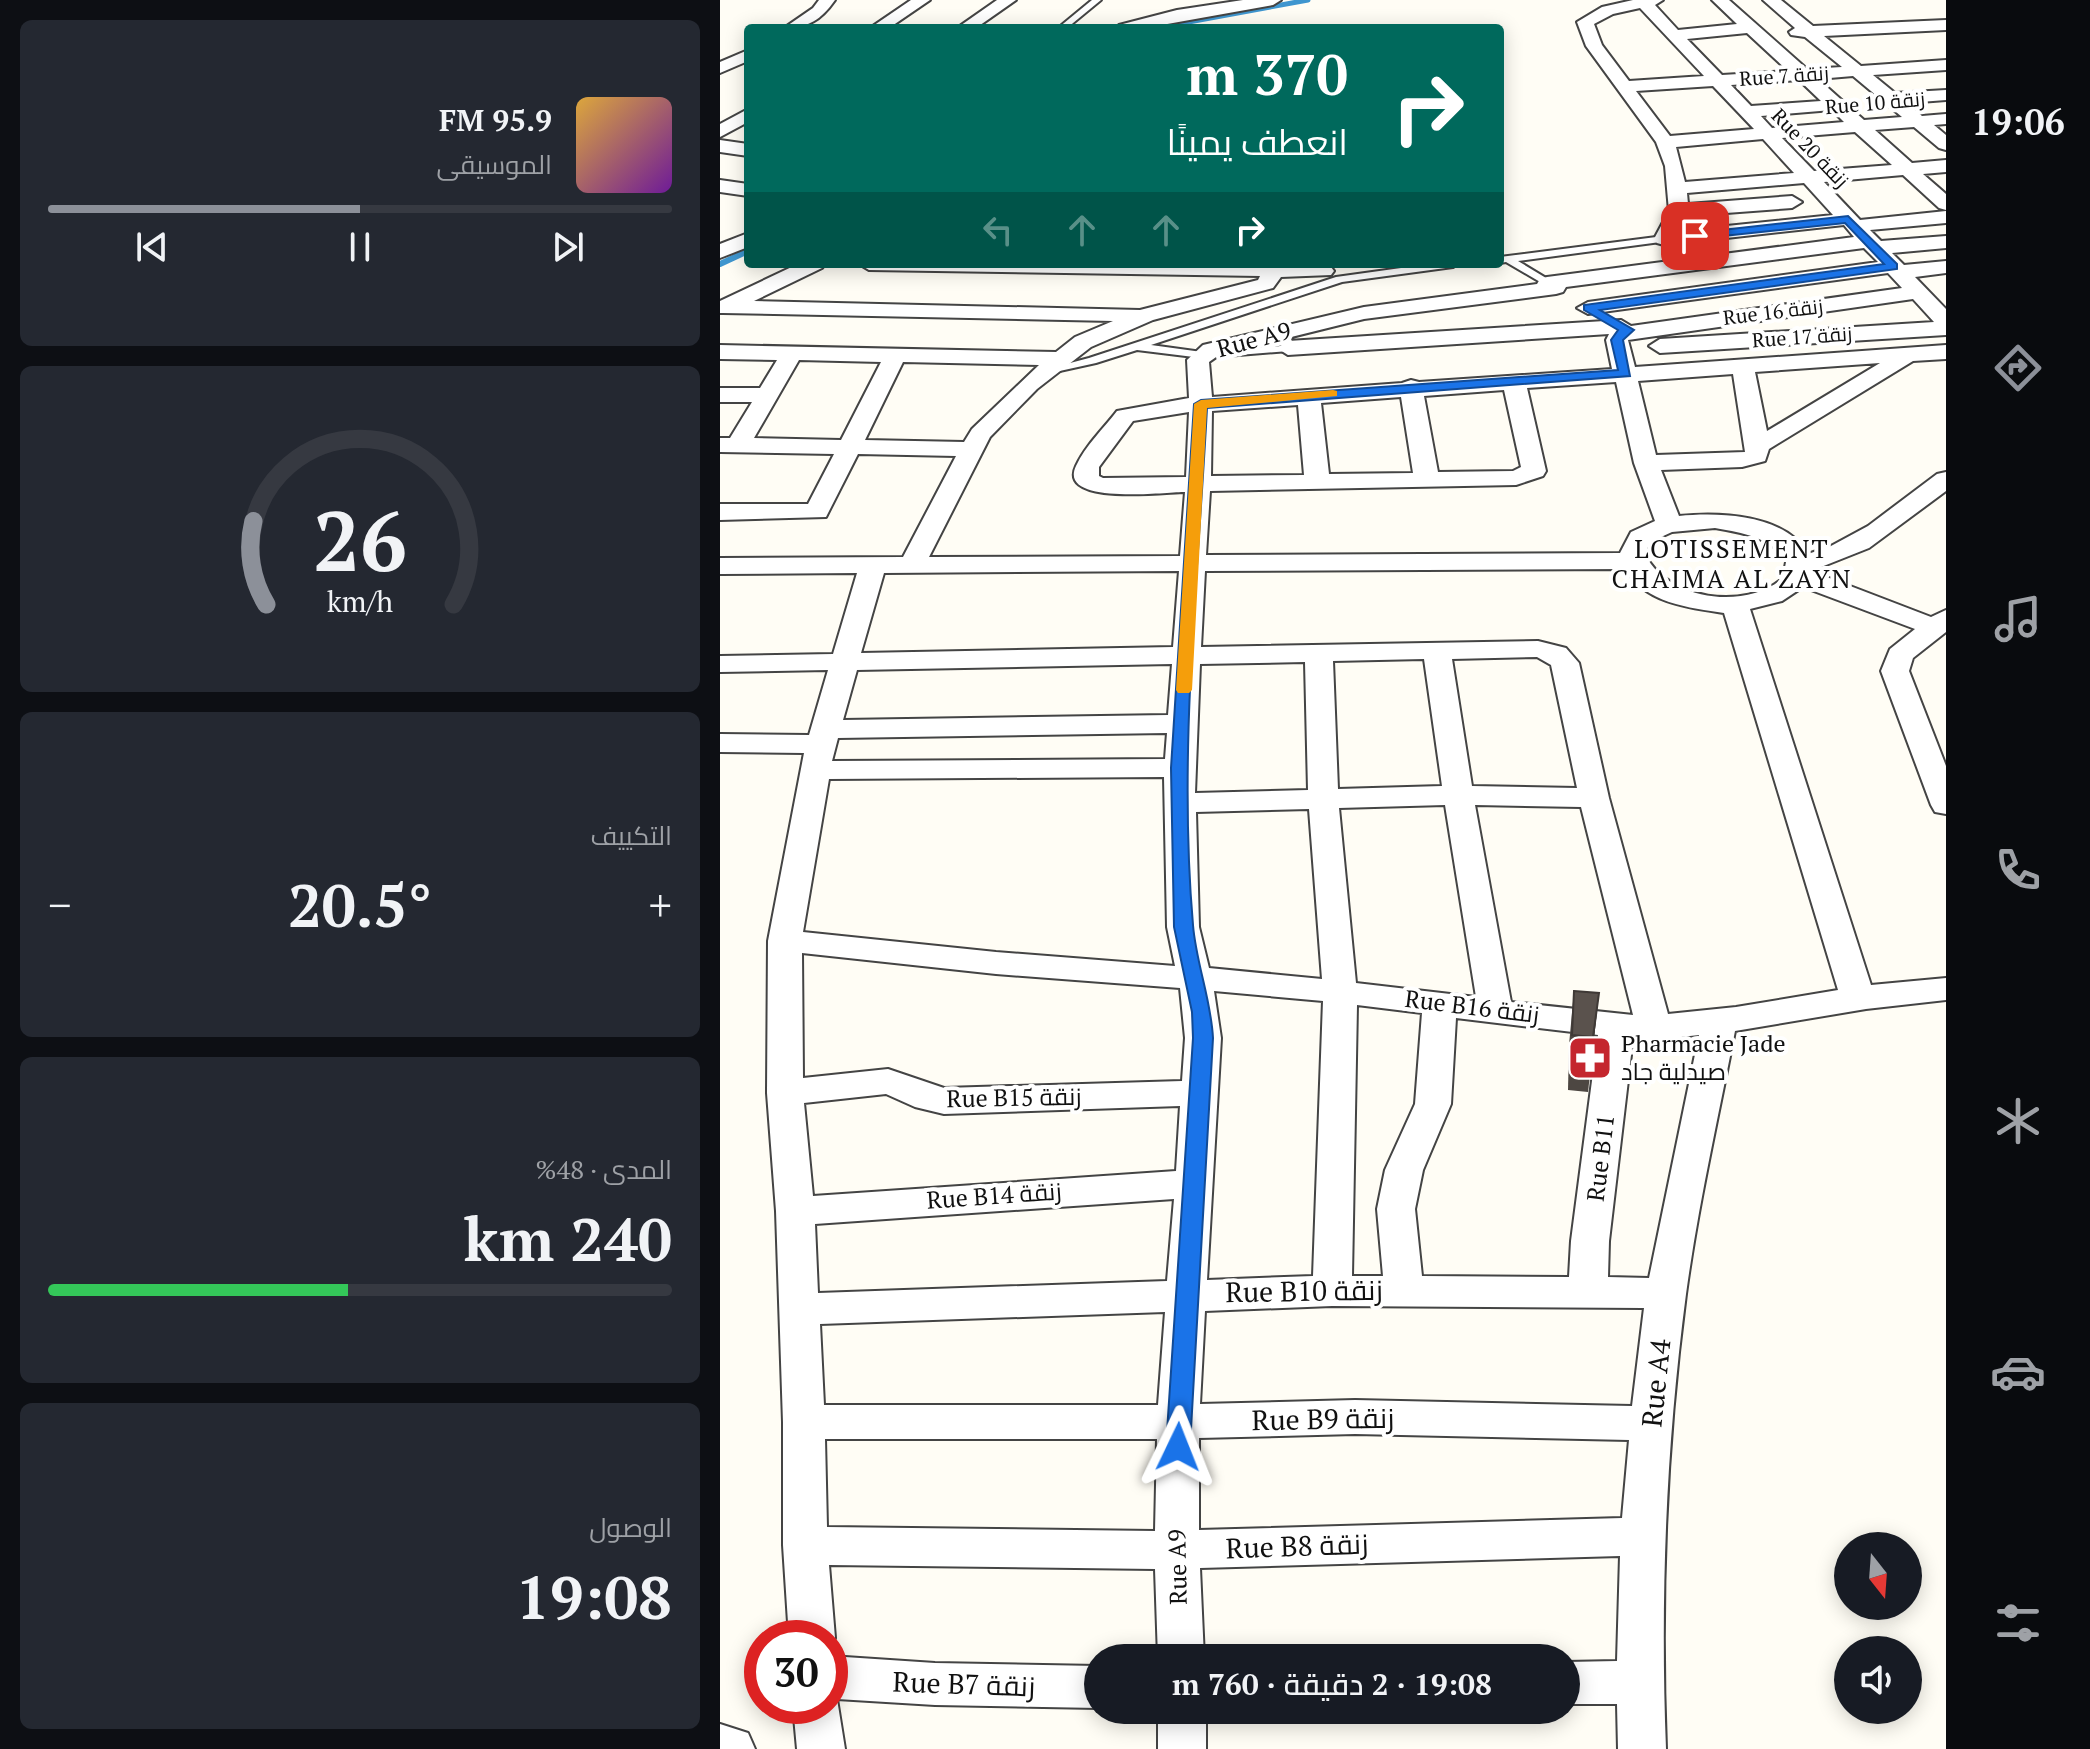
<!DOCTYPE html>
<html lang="ar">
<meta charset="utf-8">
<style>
:root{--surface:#171b24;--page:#242831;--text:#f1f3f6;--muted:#9ea1a6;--line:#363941;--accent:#8c9099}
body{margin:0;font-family:"PT Serif",Cairo,serif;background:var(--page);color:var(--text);direction:rtl;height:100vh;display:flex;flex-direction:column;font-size:30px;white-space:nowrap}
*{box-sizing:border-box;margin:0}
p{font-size:26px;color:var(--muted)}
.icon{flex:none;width:44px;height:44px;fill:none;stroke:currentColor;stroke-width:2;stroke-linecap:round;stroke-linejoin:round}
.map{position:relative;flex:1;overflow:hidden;direction:ltr}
.side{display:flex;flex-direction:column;gap:20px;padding:20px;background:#0d0f14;width:720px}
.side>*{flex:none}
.banner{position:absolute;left:24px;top:24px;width:760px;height:244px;border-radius:8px;box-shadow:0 4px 20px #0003;direction:rtl;background:#00695c;color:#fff;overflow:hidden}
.needle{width:52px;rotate:163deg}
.controls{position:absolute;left:1114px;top:1532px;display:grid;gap:16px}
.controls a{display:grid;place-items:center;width:88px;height:88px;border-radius:50%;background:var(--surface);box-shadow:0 4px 20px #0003;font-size:40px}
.speed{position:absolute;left:24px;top:1620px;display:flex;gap:16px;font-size:40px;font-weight:700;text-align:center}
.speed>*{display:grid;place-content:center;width:104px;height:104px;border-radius:50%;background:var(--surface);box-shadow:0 4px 20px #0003;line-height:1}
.speed .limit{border:12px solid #d22;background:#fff;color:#111}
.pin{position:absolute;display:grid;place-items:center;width:68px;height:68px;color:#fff;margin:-34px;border-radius:16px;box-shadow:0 4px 12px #0006}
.me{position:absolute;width:88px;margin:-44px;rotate:2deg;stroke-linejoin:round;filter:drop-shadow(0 0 6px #0008)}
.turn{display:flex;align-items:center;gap:28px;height:168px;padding:0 24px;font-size:36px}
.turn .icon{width:104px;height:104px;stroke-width:2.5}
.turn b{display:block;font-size:56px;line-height:68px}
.lanes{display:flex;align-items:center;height:76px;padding:0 24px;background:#0003;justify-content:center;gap:40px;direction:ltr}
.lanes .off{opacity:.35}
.big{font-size:60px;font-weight:600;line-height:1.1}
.side .widget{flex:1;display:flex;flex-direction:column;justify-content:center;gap:12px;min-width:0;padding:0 28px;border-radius:12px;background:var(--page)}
.side .dial{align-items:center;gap:0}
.dial svg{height:208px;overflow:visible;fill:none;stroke:var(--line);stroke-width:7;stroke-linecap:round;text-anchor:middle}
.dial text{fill:var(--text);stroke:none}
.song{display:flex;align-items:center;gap:24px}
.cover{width:96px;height:96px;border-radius:12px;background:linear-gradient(135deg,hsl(40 70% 55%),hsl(280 70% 35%))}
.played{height:8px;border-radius:4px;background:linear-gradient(90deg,var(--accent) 50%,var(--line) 50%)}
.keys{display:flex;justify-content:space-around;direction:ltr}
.heat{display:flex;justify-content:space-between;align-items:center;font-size:44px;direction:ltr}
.charge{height:12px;border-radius:6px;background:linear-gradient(90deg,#34c759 48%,var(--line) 0)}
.trip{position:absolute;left:364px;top:1644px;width:496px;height:80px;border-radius:40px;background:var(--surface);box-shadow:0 4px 20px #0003;font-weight:600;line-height:80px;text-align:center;direction:rtl}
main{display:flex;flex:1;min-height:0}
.menu{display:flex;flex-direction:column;width:144px;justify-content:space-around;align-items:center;background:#090b0e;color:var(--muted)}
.menu .icon{width:56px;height:56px}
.menu .on{color:var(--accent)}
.menu b{font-size:36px;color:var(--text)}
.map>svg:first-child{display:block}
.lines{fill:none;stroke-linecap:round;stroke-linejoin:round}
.stream-far1{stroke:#3f96cf;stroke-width:5}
.stream{stroke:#3f96cf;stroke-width:6}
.lane-casing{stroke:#444;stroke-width:4}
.street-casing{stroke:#444;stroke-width:4}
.lane{fill:#fff;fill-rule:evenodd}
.street{fill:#fff;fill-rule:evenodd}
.wall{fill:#4d4742}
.shaded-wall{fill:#3f3936}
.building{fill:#5a524d;stroke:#3f3936;stroke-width:2}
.route{fill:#1a73e8;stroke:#114b97;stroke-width:2}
.slow{fill:#f59e0b}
.labels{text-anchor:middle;stroke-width:8;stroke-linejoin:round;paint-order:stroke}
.far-street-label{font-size:20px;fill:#111;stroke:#fff}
.street-label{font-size:24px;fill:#111;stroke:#fff}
.poi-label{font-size:24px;fill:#111;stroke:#fff;text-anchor:start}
.neighbourhood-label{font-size:26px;letter-spacing:2px;fill:#111;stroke:#fff}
.near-street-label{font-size:28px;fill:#111;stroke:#fff}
</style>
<main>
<nav class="menu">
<b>19:06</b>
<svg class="icon on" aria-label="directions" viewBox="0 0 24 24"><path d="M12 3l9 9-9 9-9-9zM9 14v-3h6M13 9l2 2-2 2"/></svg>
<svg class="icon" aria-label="music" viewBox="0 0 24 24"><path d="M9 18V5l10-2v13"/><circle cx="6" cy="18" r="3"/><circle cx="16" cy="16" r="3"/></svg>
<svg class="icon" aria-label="phone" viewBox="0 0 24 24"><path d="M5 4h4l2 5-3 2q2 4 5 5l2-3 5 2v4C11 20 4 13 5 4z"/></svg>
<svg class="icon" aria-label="climate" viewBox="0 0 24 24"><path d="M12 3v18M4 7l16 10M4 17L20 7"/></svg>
<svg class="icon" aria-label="car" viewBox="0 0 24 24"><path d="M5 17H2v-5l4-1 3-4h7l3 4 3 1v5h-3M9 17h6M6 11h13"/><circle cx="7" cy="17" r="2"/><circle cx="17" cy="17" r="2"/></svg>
<svg class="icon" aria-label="filters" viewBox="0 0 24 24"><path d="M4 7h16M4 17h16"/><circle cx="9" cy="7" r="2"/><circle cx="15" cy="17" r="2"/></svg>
</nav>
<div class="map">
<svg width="1226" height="1749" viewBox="0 0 1226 1749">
<rect width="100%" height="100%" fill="#fffdf5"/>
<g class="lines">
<polyline class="stream-far1" points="436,28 588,0"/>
<polyline class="stream" points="0,264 28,251"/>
<g class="lane-casing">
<g id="lane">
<polygon points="372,0 381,0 347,28 338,28"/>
<polygon points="944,236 949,239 948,241 798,261 831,281 831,285 827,286 786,262 780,263 780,257"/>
<polygon points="710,264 738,264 733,267 622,282 431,345 482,352 562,346 558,332 563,329 568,332 574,346 569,351 482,358 417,350 376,363 326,374 320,371 369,358 616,277"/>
</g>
</g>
<g class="street-casing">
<g id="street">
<path d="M 99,0 L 115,0 C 101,20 88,28 64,28 L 93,8 Z"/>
<polygon points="191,0 210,0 169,28 150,28"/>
<polygon points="277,0 296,0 256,28 237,28"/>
<polygon points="523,0 561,0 553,5 425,28 397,28 399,25 457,10"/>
<path d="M 913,0 L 943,0 L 935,5 L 958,30 L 1017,24 L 992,0 L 1009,0 L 1087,69 L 1122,67 L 1085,37 L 1071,35 L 1069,32 L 1075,28 L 1043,0 L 1061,0 L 1093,26 L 1226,20 L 1226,30 L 1104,36 L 1141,66 L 1226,60 L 1226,70 L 1153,75 L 1175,93 L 1226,90 L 1226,100 L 1187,103 L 1202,116 L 1226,114 L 1226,124 L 1214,125 L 1226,135 L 1226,150 L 1219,148 L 1194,127 L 1155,130 L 1192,163 L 1226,160 L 1226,172 L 1203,174 L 1226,194 L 1226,210 L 1219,208 L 1183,175 L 1104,182 L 1140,220 L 1226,211 L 1226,223 L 1150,230 L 1161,241 L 1226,236 L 1226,248 L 1172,253 L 1184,265 L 1226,261 L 1226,273 L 1195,277 L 1226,309 L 1226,335 L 940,353 L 929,346 L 940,339 L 1214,322 L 1193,299 L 908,340 L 915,367 L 1226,345 L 1226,359 L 1193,361 L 1049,449 L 1045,461 L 1022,467 L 941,470 L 959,516 C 999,512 1065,514 1088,554 L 1111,546 L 1148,526 L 1217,474 L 1226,472 L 1226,491 L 1149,548 L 1091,571 L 1211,617 L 1226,610 L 1226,632 L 1193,658 L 1189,671 L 1226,766 L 1226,814 L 1215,812 L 1211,805 L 1161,671 L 1170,649 L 1195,629 L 1083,587 L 1062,601 L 1030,609 L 1151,985 L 1226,978 L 1226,1000 L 1146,1009 L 1015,1031 C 998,1118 978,1206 966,1294 C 946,1446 940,1596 946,1749 L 898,1749 L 897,1704 L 846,1704 L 846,1662 L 897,1661 L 900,1556 L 480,1568 L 484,1658 L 438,1658 L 435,1569 L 109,1565 L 115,1638 L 110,1649 L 110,1638 L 69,1638 L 63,1545 L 63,1422 L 56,1211 L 47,1093 L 48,941 L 84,753 L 0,752 L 0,734 L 89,735 L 108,670 L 0,672 L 0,656 L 113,654 L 137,573 L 0,574 L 0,558 L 183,557 L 236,456 L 138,454 L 106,517 L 0,520 L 0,504 L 88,504 L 114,454 L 0,452 L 0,438 L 10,438 L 32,402 L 0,402 L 0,388 L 40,388 L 57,360 L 0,359 L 0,345 L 336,352 L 355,337 L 393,321 L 3,313 L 0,313 L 0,301 L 78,264 L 105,264 L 102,268 L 34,301 L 420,310 L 538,280 L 540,276 L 149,270 L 139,264 L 611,267 L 614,271 L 611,275 L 561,277 L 553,288 L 433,320 L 371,347 L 317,389 L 270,437 L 209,557 L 460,556 L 465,492 C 445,492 337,506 356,466 C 365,446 384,428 397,411 L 469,398 L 467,360 L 483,345 L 644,307 L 817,284 L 820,279 L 827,277 L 1134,237 L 1124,225 L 944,245 L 937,243 L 934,239 L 949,211 L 945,166 L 936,142 L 866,46 L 857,22 L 882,7 ZM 920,8 L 984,76 L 909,81 L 882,45 L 874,24 L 893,14 ZM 1027,33 L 1068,71 L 1002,75 L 967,39 ZM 1133,76 L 1182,117 L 1144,120 L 1098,79 ZM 1079,80 L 1101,101 L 1031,106 L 1011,85 ZM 993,86 L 1034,129 L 950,136 L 916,91 ZM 1112,110 L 1124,122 L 1052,128 L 1041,116 ZM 1135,132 L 1172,165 L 1094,171 L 1062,138 ZM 1043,139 L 1074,173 L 965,182 L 956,147 ZM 1084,183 L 1113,215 L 958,231 L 966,216 L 1072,208 L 1082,202 L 1072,196 L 968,204 L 967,193 ZM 1144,248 L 1158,262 L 868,302 L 857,308 L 868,314 L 1168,273 L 1182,288 L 911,326 L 901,320 L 568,341 L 557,348 L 568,355 L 889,334 L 886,340 L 892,369 L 699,382 L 691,380 L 682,383 L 492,397 L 489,362 L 499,355 L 644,319 L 836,294 L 843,292 L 846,287 ZM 79,360 L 161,362 L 121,440 L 34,438 ZM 183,362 L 319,365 L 252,429 L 244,442 L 145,440 ZM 1160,363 L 1047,431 L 1035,372 ZM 1013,374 L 1025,452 L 936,455 L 918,381 ZM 896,382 L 914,463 L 935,521 L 911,532 L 900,553 L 486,555 L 490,491 L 796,485 L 823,476 L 826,471 L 807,388 ZM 784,390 L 801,467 L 793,471 L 718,472 L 704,396 ZM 681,397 L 693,473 L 609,474 L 601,403 ZM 578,405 L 584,475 L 491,476 L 492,411 ZM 469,412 L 466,477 L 383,478 L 379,476 L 379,467 L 413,421 ZM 995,528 C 1019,532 1055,538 1066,562 L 1063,578 C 1025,611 947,600 925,554 L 930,542 L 952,532 ZM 906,569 C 924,603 970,608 1004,613 L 1118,990 L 1016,1007 L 948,1014 L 889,798 L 859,663 L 846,648 L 818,641 L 481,647 L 485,571 ZM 459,571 L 453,647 L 141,653 L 164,573 ZM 817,657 L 831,665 L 857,788 L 752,786 L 732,659 ZM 704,659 L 722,786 L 618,789 L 613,661 ZM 585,662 L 588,790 L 475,793 L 480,664 ZM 452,664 L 448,715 L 123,720 L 137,670 ZM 447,733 L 445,759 L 112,761 L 118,738 ZM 444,777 L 447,927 L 455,966 L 276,952 L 83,932 L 109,779 ZM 725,805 L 756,997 L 636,983 L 619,808 ZM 755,805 L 861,807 L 913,1015 L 791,1002 ZM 589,809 L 602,979 L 489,968 L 479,927 L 476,812 ZM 82,953 L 276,974 L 460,988 L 465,1038 L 462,1081 L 224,1088 L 168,1069 L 83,1078 ZM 494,991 L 603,1001 L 593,1276 L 487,1280 L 501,1038 ZM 637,1005 L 702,1013 L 695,1104 L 665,1170 L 657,1209 L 663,1276 L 632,1276 ZM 736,1018 L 878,1035 L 851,1241 L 849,1277 L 702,1276 L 695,1209 L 703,1170 L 731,1104 ZM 979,1035 L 929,1278 L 888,1277 L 889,1241 L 913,1038 L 934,1040 ZM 166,1094 L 195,1107 L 224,1114 L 460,1106 L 456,1171 L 93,1196 L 84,1103 ZM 454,1199 L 447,1281 L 98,1293 L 95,1224 ZM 612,1306 L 924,1308 L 912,1406 L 635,1400 L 480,1404 L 485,1311 ZM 445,1312 L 438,1405 L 104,1405 L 100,1324 ZM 635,1434 L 909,1440 L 902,1518 L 479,1530 L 479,1438 ZM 105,1439 L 437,1439 L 435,1531 L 107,1527 Z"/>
<polygon points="28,50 28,61 0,73 0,62"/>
<polygon points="28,109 28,122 0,137 0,124"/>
<polygon points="0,140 28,144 28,156 0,152"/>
<polygon points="0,180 28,184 28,196 0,192"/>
<polygon points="28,233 28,247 0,258 0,244"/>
<polygon points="110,1656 215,1663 378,1666 378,1708 215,1705 117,1699 125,1749 77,1749 73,1706 110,1706"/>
<rect x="438" y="1710" width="48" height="39"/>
<polygon points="0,1724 28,1733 35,1749 0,1749"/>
</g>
</g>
<use href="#lane" class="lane"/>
<use href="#street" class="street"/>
</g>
<polygon class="wall" points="854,991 879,993 868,1092 848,1090 849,1045"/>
<polygon class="shaded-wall" points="879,993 868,1092 873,1037"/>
<polygon class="building" points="854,991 879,993 873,1037 852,1035"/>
<path class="route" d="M 1128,216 L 1177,264 L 1177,269 L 880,310 L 914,330 L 903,340 L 910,376 L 487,408 C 478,579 458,753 473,925 C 476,963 491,999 493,1038 L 470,1447 L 467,1454 L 458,1457 L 450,1454 L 446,1447 L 473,1038 L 472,1012 L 454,927 L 451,768 L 474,404 L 481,400 L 898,370 L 891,340 L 898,330 L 864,310 L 864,305 L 1164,264 L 1125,223 L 975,239 L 969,236 L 975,233 Z"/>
<polygon class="slow" points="613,390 617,391 617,396 487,408 472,690 469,693 458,693 456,690 474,404 481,400"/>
<defs>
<g id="pharmacy-square" transform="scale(2.3)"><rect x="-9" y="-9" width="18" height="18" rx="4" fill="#c4262e" stroke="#fff"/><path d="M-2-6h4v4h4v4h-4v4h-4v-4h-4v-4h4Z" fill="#fff"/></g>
</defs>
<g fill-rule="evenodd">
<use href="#pharmacy-square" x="870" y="1058"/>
</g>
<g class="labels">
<g class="far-street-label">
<text transform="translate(1064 76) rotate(-4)" y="7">Rue 7 زنقة</text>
<text transform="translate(1155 103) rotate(-5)" y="7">Rue 10 زنقة</text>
<text transform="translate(1090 148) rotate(46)" y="7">Rue 20 زنقة</text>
<text transform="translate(1053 312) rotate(-7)" y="7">Rue 16 زنقة</text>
<text transform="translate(1082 337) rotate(-4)" y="7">Rue 17 زنقة</text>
</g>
<g class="street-label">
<text transform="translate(534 340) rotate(-15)" y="8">Rue A9</text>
<text transform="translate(752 1007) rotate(7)" y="8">Rue B16 زنقة</text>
<text transform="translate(294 1098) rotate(-1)" y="8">Rue B15 زنقة</text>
<text transform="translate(881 1158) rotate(-83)" y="8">Rue B11</text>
<text transform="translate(274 1196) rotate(-4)" y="8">Rue B14 زنقة</text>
<text transform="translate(458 1567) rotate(-91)" y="8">Rue A9</text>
</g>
<g class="poi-label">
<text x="901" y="1052">Pharmacie Jade<tspan x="901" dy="28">صيدلية جاد</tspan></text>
</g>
<g class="neighbourhood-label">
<text x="1012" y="558">LOTISSEMENT<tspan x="1012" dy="30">CHAIMA AL ZAYN</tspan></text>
</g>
<g class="near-street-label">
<text transform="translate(584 1291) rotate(-1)" y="10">Rue B10 زنقة</text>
<text transform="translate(936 1383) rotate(-84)" y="10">Rue A4</text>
<text transform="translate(603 1419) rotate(-1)" y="10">Rue B9 زنقة</text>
<text transform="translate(577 1546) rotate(-2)" y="10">Rue B8 زنقة</text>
<text transform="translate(244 1684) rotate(2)" y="10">Rue B7 زنقة</text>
</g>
</g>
</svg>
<div class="controls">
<a><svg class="needle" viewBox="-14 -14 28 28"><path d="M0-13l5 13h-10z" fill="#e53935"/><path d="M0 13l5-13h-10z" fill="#9ea1a6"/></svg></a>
<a><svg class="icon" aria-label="sound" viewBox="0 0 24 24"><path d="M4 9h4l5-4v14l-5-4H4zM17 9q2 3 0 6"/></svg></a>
</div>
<div class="speed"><div class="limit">30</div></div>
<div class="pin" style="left:975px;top:236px;background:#d93025"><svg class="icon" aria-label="arrive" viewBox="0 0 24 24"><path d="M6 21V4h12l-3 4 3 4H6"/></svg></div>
<svg class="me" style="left:458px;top:1447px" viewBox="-20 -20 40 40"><path d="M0-17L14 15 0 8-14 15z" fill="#1a73e8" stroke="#fff" stroke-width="4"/></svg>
<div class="trip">19:08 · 2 دقيقة · 760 m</div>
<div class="banner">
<div class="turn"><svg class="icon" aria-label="right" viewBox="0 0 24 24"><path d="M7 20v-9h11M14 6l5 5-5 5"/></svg><div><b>370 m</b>انعطف يمينًا</div></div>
<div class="lanes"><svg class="icon off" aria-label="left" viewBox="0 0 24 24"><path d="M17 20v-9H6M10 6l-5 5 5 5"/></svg><svg class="icon off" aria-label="ahead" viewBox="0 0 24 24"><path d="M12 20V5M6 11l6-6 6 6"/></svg><svg class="icon off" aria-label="ahead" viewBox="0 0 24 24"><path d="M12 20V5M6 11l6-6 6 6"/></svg><svg class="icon" aria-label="right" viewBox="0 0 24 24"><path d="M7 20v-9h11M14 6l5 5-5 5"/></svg></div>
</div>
</div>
<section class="side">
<div class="widget">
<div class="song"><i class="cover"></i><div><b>95.9 FM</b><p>الموسيقى</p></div></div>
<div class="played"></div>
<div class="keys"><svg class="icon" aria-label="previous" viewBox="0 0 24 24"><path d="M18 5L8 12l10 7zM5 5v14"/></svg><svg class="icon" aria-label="pause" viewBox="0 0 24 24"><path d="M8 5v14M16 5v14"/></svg><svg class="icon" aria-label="next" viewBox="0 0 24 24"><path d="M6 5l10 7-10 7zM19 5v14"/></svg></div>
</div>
<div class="widget dial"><svg viewBox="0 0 100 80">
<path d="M14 69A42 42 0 1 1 86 69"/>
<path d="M14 69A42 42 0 0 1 9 37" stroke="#8c9099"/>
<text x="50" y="56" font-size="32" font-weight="700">26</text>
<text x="50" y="72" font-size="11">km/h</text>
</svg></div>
<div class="widget"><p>التكييف</p>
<div class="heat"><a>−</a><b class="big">20.5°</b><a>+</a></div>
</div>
<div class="widget"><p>المدى · 48%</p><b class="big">240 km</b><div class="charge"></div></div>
<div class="widget"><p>الوصول</p><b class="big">19:08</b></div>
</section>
</main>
